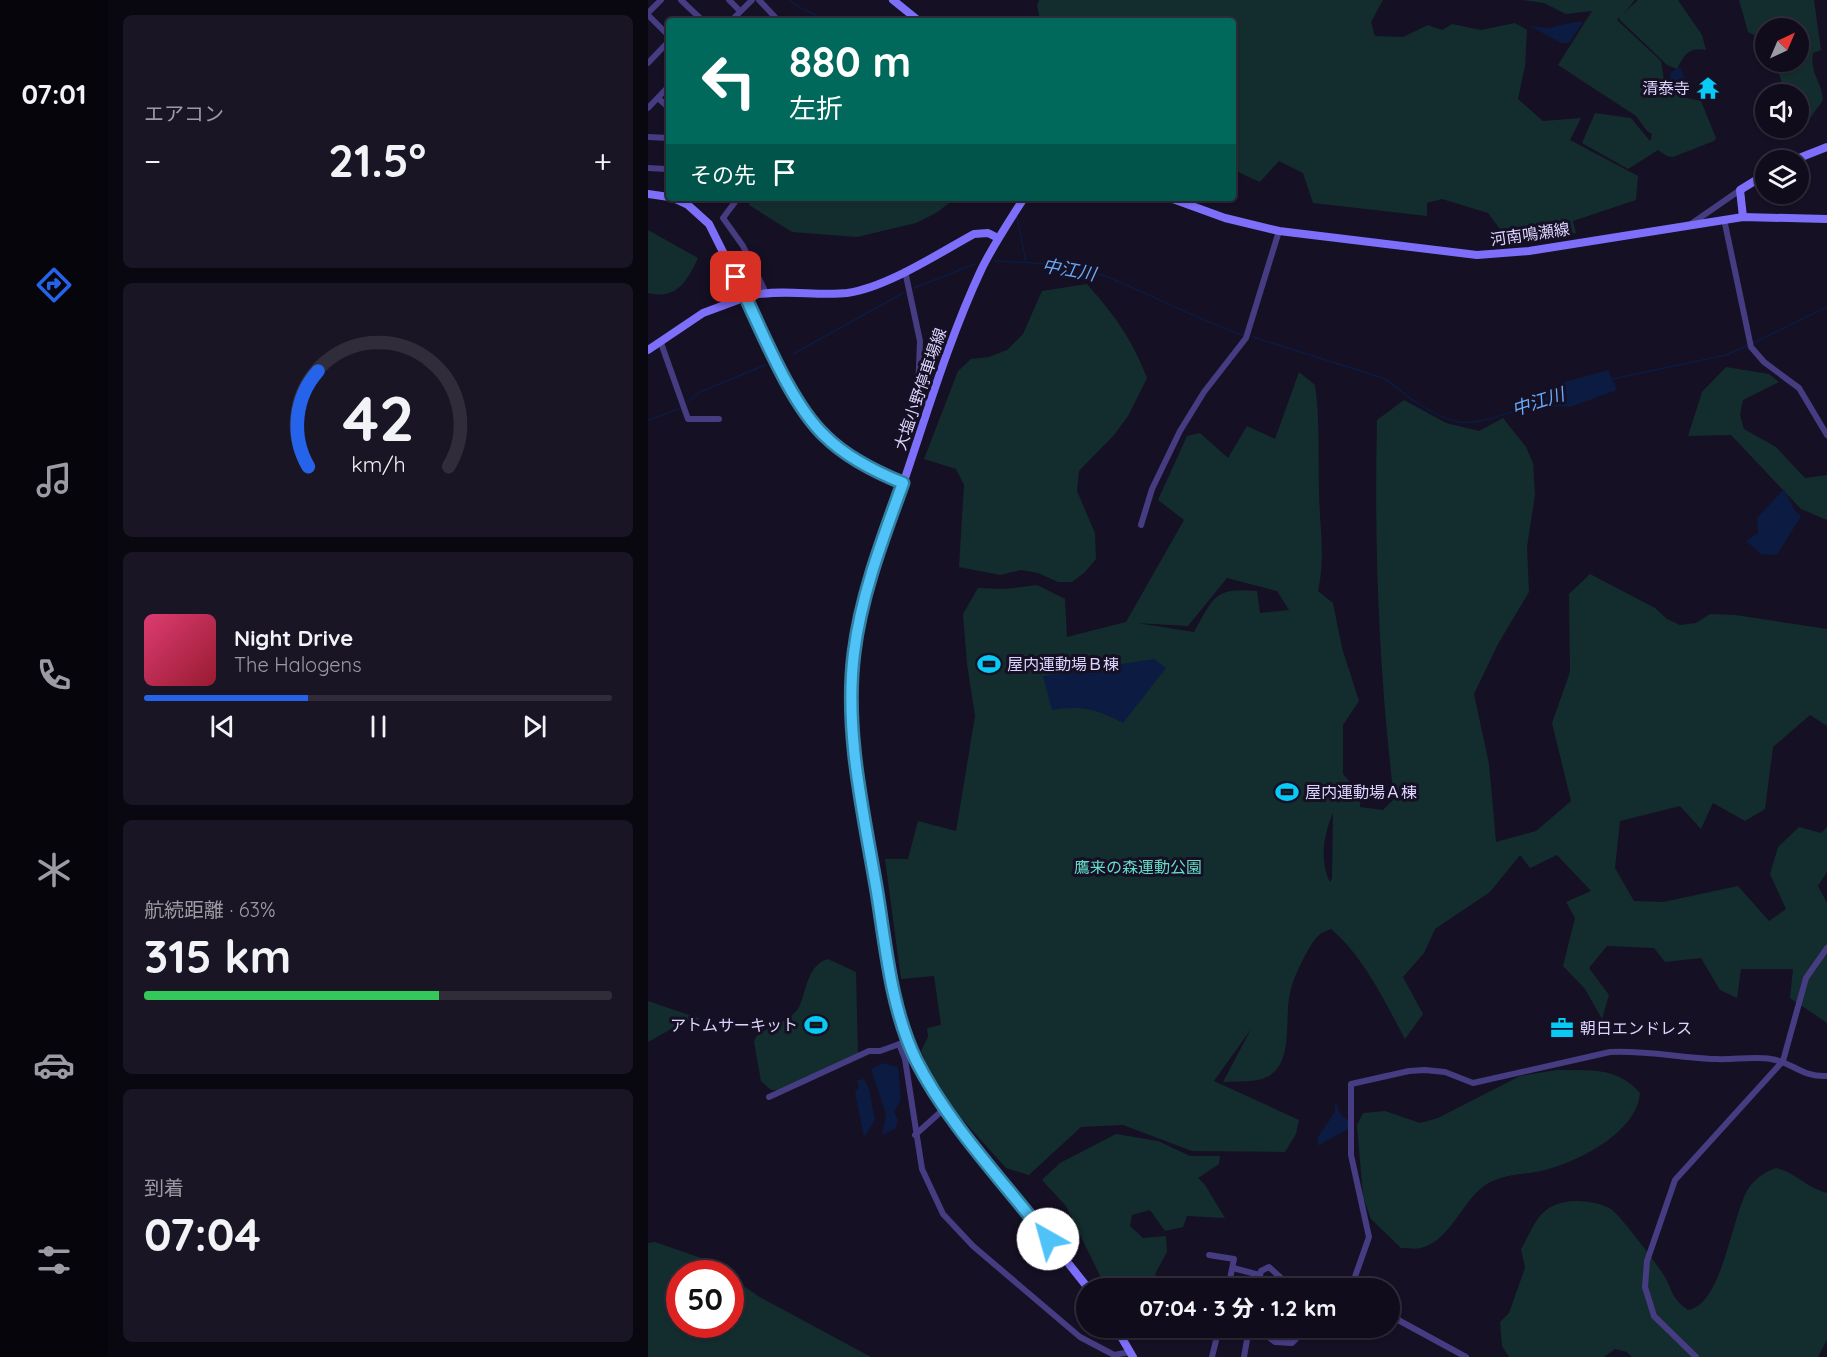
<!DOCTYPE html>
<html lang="ja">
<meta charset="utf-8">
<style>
:root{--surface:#100c1b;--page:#191524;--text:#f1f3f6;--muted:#9c9ba3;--line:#302c3a;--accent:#2563eb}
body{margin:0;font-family:Quicksand,"Noto Sans JP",sans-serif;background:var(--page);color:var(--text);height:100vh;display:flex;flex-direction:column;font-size:22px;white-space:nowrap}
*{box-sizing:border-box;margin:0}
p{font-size:20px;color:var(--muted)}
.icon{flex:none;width:33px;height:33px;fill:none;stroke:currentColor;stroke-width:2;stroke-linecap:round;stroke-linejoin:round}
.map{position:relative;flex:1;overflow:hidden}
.sheet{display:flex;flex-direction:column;gap:15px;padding:15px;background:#09070f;width:540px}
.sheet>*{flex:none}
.hud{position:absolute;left:18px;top:18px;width:570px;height:183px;border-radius:6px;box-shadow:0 2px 4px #0004,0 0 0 2px var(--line);background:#00695c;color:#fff;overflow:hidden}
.needle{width:39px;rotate:44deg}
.controls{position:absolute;left:1107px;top:18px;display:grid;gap:12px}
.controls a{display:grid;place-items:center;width:54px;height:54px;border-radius:50%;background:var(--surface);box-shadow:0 2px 4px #0004,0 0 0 2px var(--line);font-size:30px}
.speed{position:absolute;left:18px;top:1260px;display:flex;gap:12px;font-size:30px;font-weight:700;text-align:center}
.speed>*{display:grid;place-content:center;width:78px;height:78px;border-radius:50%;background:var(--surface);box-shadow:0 2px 4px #0004,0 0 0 2px var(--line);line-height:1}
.speed .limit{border:9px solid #d22;background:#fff;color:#111}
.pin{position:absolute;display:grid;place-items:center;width:51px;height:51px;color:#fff;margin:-26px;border-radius:12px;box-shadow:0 3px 9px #0006}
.me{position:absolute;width:66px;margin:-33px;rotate:322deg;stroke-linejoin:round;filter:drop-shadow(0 0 4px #0008)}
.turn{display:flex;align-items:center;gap:21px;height:126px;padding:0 24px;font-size:27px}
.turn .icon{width:78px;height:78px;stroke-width:2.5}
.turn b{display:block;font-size:42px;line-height:51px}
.then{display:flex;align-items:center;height:57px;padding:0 24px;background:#0003;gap:12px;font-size:22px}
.big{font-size:45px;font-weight:800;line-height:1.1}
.sheet .card{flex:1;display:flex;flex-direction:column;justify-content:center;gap:9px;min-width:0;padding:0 21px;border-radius:9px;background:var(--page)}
.sheet .dial{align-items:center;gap:0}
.dial svg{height:156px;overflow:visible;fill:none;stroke:var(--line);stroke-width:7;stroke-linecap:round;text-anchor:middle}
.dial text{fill:var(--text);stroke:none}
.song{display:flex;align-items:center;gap:18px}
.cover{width:72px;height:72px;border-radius:9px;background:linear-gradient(135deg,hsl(340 70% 55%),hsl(350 70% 35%))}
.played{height:6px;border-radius:3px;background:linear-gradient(90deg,var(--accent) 35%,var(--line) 35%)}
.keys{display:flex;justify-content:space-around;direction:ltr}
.heat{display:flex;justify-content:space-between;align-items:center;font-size:33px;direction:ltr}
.charge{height:9px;border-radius:4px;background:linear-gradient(90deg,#34c759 63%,var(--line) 0)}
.trip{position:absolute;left:428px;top:1278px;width:324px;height:60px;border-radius:30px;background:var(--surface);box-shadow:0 2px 4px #0004,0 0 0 2px var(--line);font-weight:800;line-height:60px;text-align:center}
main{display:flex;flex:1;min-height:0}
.menu{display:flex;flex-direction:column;width:108px;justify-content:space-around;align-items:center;background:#06050b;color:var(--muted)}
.menu .icon{width:42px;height:42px}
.menu .current{color:var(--accent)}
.menu b{font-size:27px;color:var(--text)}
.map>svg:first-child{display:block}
.green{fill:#132d2e;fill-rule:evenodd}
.water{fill:#0c1b41}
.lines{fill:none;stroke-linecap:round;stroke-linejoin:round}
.stream{stroke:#0c1b41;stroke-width:1.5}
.street{stroke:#453c82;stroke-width:6}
.secondary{stroke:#7e6ffa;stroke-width:8}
.route-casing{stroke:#337fa1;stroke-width:15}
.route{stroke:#4fc3f7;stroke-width:10}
.labels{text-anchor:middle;stroke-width:6;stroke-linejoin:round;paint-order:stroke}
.poi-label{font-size:16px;fill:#ddd5fd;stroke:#151024;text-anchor:start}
.street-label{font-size:16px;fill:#ddd5fd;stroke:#151024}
.park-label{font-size:16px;fill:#63dbc7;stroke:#151024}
.water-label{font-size:18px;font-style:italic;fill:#67aaf9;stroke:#151024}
</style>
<main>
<nav class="menu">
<b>07:01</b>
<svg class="icon current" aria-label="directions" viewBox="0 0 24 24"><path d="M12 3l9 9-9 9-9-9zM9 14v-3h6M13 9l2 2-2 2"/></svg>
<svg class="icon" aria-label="music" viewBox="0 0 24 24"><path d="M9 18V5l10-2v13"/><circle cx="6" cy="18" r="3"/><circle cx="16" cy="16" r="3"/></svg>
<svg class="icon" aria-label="phone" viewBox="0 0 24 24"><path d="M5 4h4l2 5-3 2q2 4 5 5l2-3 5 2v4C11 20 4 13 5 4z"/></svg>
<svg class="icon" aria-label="climate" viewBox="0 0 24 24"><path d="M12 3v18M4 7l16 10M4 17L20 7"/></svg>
<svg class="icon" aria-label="car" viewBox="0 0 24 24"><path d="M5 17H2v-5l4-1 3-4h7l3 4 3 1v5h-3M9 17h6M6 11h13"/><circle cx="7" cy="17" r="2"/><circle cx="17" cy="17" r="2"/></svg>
<svg class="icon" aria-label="filters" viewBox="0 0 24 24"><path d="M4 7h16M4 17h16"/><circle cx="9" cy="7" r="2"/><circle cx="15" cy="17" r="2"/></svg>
</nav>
<section class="sheet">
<div class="card"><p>エアコン</p>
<div class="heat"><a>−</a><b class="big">21.5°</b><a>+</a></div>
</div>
<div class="card dial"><svg viewBox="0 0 100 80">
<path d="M14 69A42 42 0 1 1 86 69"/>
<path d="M14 69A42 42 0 0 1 19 20" stroke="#2563eb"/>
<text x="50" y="56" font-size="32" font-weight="700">42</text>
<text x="50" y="72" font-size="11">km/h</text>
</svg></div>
<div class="card">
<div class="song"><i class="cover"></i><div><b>Night Drive</b><p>The Halogens</p></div></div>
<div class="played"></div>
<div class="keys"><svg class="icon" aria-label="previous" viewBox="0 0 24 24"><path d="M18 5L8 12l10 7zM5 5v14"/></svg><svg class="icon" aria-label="pause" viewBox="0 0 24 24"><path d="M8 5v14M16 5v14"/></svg><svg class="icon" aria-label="next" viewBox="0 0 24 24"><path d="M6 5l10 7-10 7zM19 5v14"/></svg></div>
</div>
<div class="card"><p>航続距離 · 63%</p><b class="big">315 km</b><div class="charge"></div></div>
<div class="card"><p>到着</p><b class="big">07:04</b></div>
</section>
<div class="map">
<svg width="1179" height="1357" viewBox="0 0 1179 1357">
<rect width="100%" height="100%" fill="#151024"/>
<g class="green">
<polygon points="391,0 735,0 723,22 727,36 755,37 780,25 794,30 804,24 833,30 867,23 879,30 877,66 870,99 895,121 933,118 922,140 990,176 988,200 925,221 928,233 863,244 840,213 794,199 779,203 779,216 665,203 655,173 631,161 612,182 592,173 585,166 585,21 392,21 389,5"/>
<path d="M 875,0 L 987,0 L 976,13 L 990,0 L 1030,0 L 1054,35 L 1058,50 C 1041,47 1037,54 1029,69 L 1019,65 L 971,19 L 972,16 L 969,20 L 1013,61 L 1017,86 L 1035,97 L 1053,101 L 1068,138 L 1066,141 L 1025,157 L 1019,156 L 1010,150 L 980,169 L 934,143 L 947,113 L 983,118 L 1002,141 L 1004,134 L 999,131 L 988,116 L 910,65 L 944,11 L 918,14 L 896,3 Z"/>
<path d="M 1091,0 L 1166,0 L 1173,50 L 1165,53 C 1161,72 1174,82 1175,100 L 1163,117 L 1151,120 L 1150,94 L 1132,94 C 1136,81 1131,72 1123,62 L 1150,62 L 1150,28 L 1118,28 L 1117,46 L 1112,38 L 1100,32 Z"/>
<polygon points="103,198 308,198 288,213 268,223 209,237 144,232 101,205"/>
<path d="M 0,230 L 50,258 C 39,281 29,300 0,293 Z"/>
<path d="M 439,284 C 467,316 483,337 499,378 L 480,416 L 466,435 L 431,471 L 429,491 L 447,533 L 448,559 L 437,572 L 424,582 L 410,582 L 390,573 L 373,570 L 352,575 L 311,567 L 316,485 L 308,469 L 276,459 L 310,371 L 323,359 L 341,357 L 359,350 L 375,334 L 394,291 Z"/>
<polygon points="1078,367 1121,374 1131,382 1095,400 1092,415 1096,429 1128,447 1157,478 1179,475 1179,520 1153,509 1083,435 1040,436 1054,392"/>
<path d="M 651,372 L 667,385 C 672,419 670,453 671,488 C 671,523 678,556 670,591 L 685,603 L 694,648 L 711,701 L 695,725 L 695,774 L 713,794 L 712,807 L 735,810 L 746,799 C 731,673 726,548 729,420 L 756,400 L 798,423 L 831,431 L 855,418 L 878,447 L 885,463 L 887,495 L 879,547 L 881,592 L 850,644 L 826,694 L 841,764 L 848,842 L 888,831 L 923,801 L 904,723 L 922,672 L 921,594 L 942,574 L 1007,608 L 1019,619 L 1032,625 L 1048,623 L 1062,614 L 1087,615 L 1179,629 L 1179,726 L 1162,715 L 1125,747 L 1117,809 L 1097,821 L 1065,803 L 1053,829 L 1032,806 L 972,821 L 967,868 L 986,901 L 1015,902 L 1090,886 L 1121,921 L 1138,909 L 1122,874 L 1130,847 L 1151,827 L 1173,833 L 1179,827 L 1179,872 L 1170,886 L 1179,903 L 1179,1023 L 1142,998 L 1145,969 L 1093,969 L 1089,998 L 1072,990 L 1053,958 L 1017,962 L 1006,948 L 959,946 L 941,968 L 961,995 L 954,1019 L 937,989 L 915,966 L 927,918 L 918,902 L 943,891 L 909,855 L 882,868 L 872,855 L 842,892 L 787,929 L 776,953 L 755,977 L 775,1014 L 757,1039 C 737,1002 716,957 683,929 C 679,931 674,932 671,935 C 661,944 644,980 642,993 C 636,1017 646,1061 621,1076 C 609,1083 589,1081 575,1082 L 603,1029 L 566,1081 L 651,1120 L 648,1134 L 637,1152 L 544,1151 L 475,1125 L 433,1127 L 381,1175 L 358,1168 L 305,1109 L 281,1070 L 273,1051 L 280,1037 L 279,1028 L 293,1025 L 286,976 L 253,979 L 237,859 L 260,859 L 270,821 L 308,831 L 327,716 L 319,664 L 315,614 L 330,588 L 357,589 L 389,585 L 417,599 L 419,637 L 478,622 L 536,520 L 510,500 L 539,436 L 552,433 L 580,458 L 599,426 L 627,439 ZM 579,578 L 629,591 L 641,610 L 612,613 L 609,591 C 566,587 566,597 546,632 L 489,623 L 540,626 ZM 685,813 L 684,879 L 682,882 C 671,861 676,833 685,813 Z"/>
<path d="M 180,959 L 208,972 L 210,1054 L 130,1090 L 123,1090 L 113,1081 L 106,1042 L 108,1037 C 119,1026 143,1022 151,1007 C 159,990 159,965 180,959 Z"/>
<polygon points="0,1001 53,1019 36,1022 0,1042"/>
<path d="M 909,1070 C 942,1070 970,1067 992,1093 C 989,1133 928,1163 893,1171 C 873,1175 853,1174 836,1186 C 814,1202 803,1238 776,1247 C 769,1250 760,1248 753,1248 L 723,1219 L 715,1197 L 709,1125 L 715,1113 L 737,1111 L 772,1123 L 790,1118 L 872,1076 Z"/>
<polygon points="468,1134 510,1141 542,1156 572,1156 571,1164 550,1178 557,1185 577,1218 539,1216 535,1227 517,1231 502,1210 484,1215 482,1226 495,1238 518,1236 519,1252 507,1274 515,1285 534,1288 458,1288 418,1206 394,1180 412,1163"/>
<path d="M 1128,1168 C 1147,1172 1159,1188 1179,1193 L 1179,1340 L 1170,1357 L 984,1357 L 979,1352 L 967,1349 L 956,1357 L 861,1357 L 854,1346 L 852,1322 L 861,1313 L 877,1268 L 873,1249 C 881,1236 886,1220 897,1211 C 913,1197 945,1199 963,1209 C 972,1215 1008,1263 1015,1274 C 1026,1291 1021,1296 1040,1310 C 1074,1305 1084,1217 1099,1191 C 1105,1180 1116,1172 1128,1168 Z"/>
<polygon points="7,1242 56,1259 77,1273 32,1274 32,1324 82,1324 83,1277 110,1296 223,1357 0,1357 0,1243"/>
</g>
<g class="water">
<polygon points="926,22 935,22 921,43 913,43 882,26 900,28"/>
<polygon points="1032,67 1043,91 1041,94 1027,92 1022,81 1023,72"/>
<polygon points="960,370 969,390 922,407 900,406 895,398 913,383"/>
<polygon points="1136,489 1147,511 1153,516 1129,555 1113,554 1098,541 1110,533 1109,518"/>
<path d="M 506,659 L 518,668 L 475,723 C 450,709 432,705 404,710 L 395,676 Z"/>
<polygon points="234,1063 250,1067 253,1099 246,1112 250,1120 247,1129 234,1135 238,1114 223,1069"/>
<polygon points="216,1079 221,1089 227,1120 216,1138 207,1092 211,1088 209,1080"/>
<path d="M 687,1101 L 693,1115 L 700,1120 L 701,1128 C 691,1135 681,1138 671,1146 L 669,1138 L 687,1112 Z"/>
</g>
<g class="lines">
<g class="stream">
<path d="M 142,0 C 151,10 166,12 176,21"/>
<polyline points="361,198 364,201"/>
<polyline points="369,217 378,262"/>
<path d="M 347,261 C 381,263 419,263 451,274 C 500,292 544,318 595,335"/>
<polyline points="266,288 327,264"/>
<path d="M 605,337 L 735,378 C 746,384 754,393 765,400 C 778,409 795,419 811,422 C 832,426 876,407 897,401"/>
<polyline points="1103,344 1179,307"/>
<polyline points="145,354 255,293"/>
<polyline points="964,379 1078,355 1099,346"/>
<polyline points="39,402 52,392 117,365"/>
<polyline points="0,420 31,409"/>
</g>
<g class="street">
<polyline points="33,0 55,21"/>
<polyline points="81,0 92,11"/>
<polyline points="111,0 127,17 128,21"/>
<polyline points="0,13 13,0"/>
<polyline points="0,15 21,36"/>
<polyline points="83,21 104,0"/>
<polyline points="0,63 21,41"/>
<polyline points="10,98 21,108"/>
<polyline points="0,108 21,86"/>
<polyline points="0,137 21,138"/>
<polyline points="0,168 18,169 21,166"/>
<polyline points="90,198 75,218 95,246 118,293"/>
<polyline points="1076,219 1103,347 1116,362 1151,388 1179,435"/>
<polyline points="1043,224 1092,190"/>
<polyline points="257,271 272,341 270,391 272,397 283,403"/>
<polyline points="13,343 40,419 71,419"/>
<polyline points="493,525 504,489 532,431 556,392 598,338 631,231"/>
<polyline points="251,1044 257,1059 274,1169 295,1214 325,1246 432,1337 466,1355 482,1352"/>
<polyline points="121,1097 221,1051 232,1051 260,1041"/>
<polyline points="267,1135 297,1108"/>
<polyline points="561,1255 586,1259 580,1288"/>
<polyline points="585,1268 612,1275"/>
<polyline points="706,1283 716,1288"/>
<polyline points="609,1288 613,1271 621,1267 644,1288"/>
<path d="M 703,1288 L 721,1237 L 703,1155 L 703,1084 L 761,1071 L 777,1070 L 797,1072 L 825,1083 L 962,1052 C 998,1050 1033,1058 1068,1059 C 1086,1060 1105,1056 1123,1059 C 1145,1062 1152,1077 1179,1076"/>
<polyline points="741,1310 752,1321 818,1357"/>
<polyline points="609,1328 627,1342 644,1343 659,1328"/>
<polyline points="564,1357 571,1328"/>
<polyline points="596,1357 601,1328"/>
<polyline points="1048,1357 1006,1316 997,1287 999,1261 1027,1180 1135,1061 1158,978 1179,948"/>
</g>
<g class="secondary">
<polyline points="245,0 271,21"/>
<polyline points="1146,160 1179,147"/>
<polyline points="0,194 21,197"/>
<polyline points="25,198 40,205 61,224 154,410 192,449 255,483"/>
<path d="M 376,198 C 361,221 346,244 334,268 C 302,336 280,410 256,481 C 234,544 208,608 203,675 C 198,747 217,821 229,890 C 242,977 248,1033 297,1108 L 440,1288"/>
<polyline points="522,198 577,218 631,231 829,255 881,251 1095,217 1179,219"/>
<polyline points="1095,217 1092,190 1118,174"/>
<path d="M 106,295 C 137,289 168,296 199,293 C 238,288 291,253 326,234 L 340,233 L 350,238"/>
<polyline points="0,350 55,313 90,300"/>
<polyline points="468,1328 485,1357"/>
</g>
</g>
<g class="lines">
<g class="route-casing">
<path id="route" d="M 88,277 C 111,323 140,401 177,436 C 198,457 228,472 255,483 C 235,538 213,595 206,653 C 196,733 216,814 229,892 C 238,948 243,1008 268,1060 C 300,1124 356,1182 400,1239"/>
</g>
<use href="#route" class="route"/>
</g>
<defs>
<g id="temple-bare" transform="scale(1.8)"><path d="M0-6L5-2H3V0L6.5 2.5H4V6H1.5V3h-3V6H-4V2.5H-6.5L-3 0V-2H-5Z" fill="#09caf5" stroke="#151024" stroke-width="2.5" paint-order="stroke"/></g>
<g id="stadium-bare" transform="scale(1.8)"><path d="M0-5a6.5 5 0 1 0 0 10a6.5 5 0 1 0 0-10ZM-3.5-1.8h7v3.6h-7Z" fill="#09caf5" stroke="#151024" stroke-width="2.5" paint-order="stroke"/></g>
<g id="office-bare" transform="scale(1.8)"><path d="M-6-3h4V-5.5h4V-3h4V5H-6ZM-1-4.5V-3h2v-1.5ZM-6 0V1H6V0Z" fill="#09caf5" stroke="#151024" stroke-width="2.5" paint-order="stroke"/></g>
</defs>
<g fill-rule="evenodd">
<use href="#temple-bare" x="1060" y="88"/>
<use href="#stadium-bare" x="341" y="664"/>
<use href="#stadium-bare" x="639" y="792"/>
<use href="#stadium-bare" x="168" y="1025"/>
<use href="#office-bare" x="914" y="1028"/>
</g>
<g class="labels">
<g class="poi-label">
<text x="1042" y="94" text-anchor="end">清泰寺</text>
<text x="359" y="670">屋内運動場Ｂ棟</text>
<text x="657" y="798">屋内運動場Ａ棟</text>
<text x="150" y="1031" text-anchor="end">アトムサーキット</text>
<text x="932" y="1034">朝日エンドレス</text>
</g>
<g class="street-label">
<text transform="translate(882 234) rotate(-8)" y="6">河南鳴瀬線</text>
<text transform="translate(272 389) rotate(-71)" y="6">大塩小野停車場線</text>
</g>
<g class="park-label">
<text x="490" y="873">鷹来の森運動公園</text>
</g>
<g class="water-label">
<text transform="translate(421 270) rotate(10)" y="6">中江川</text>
<text transform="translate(890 402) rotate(-18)" y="6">中江川</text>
</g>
</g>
</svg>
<div class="controls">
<a><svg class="needle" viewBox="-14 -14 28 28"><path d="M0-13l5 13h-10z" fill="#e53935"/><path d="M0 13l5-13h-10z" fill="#9c9ba3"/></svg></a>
<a><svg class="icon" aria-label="sound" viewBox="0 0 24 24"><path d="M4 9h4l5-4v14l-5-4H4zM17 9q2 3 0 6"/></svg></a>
<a><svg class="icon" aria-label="layers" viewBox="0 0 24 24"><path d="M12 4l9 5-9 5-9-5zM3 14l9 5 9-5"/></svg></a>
</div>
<div class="speed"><div class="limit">50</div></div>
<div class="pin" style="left:88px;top:277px;background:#d93025"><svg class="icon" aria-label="arrive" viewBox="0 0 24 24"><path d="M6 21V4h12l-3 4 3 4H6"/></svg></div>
<svg class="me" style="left:400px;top:1239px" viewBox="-20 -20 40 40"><circle r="19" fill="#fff"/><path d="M0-13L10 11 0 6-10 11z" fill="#4fc3f7"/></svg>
<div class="trip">07:04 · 3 分 · 1.2 km</div>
<div class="hud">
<div class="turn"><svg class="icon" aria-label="left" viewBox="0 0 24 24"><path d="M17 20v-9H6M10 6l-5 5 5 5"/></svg><div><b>880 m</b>左折</div></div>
<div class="then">その先<svg class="icon" aria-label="arrive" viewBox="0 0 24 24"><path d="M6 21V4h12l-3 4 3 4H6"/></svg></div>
</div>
</div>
</main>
